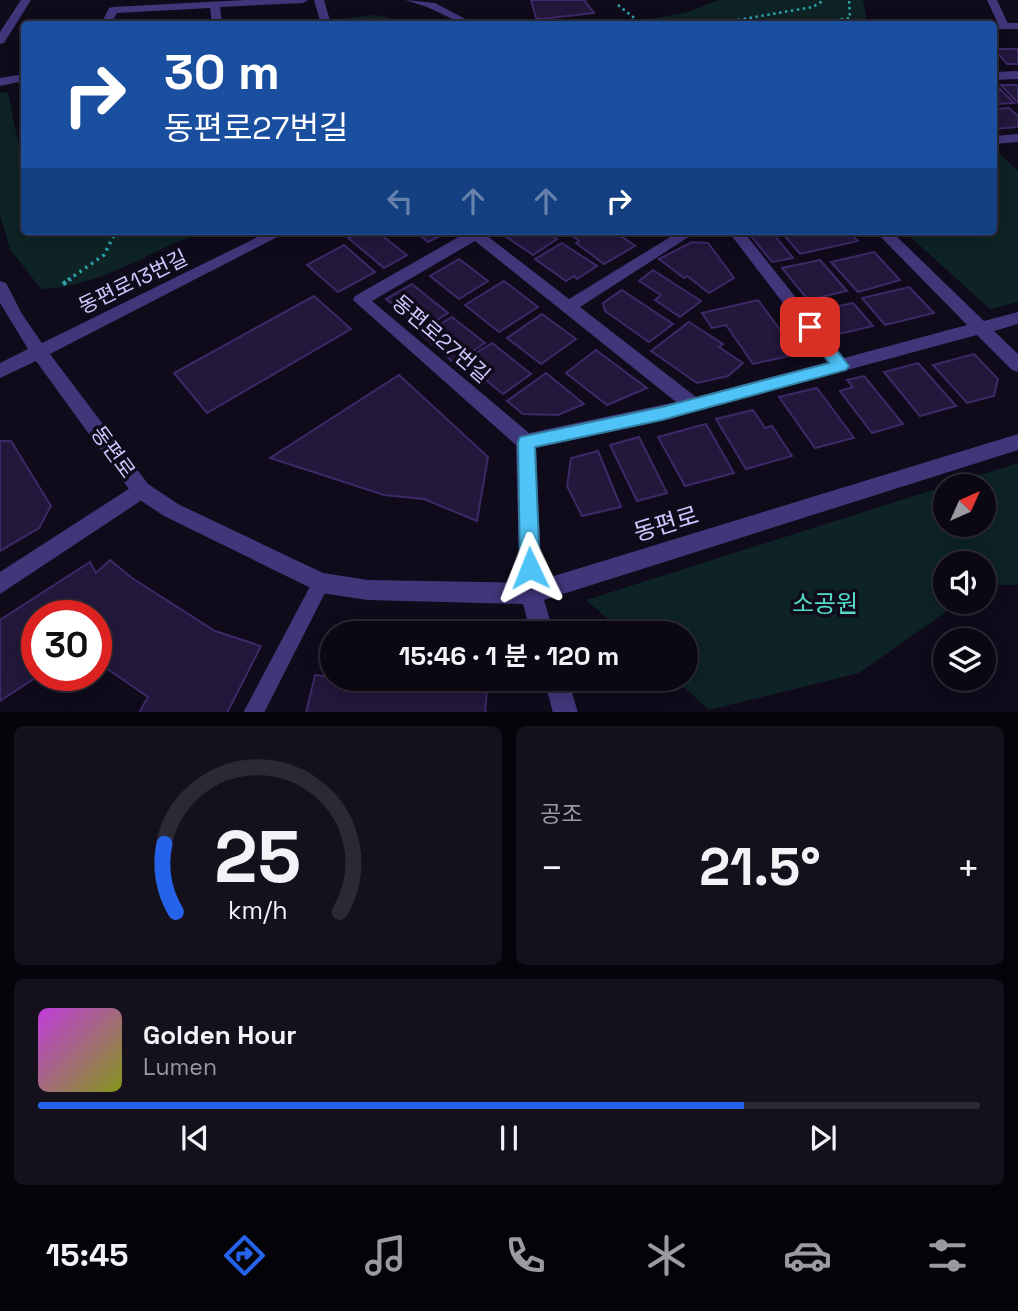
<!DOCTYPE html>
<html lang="ko">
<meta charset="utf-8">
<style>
:root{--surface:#0b0814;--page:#14111d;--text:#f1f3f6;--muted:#9a9aa0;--line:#2b2934;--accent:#2563eb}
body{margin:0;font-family:"Space Grotesk","Noto Sans KR",sans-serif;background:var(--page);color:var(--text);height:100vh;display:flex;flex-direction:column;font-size:26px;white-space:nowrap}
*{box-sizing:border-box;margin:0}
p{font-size:23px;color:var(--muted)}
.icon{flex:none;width:38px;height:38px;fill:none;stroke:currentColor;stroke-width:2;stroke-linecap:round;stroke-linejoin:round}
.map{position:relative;height:712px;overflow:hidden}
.panel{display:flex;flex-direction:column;gap:14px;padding:14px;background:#06040b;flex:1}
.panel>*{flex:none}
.banner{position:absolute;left:21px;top:21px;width:976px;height:214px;border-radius:7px;box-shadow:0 4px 18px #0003,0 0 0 2px var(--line);background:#1a4fa0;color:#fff;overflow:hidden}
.needle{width:46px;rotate:45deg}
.controls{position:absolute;left:933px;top:474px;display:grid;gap:14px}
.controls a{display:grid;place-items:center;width:63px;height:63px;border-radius:50%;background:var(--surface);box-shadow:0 4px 18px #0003,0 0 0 2px var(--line);font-size:35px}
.speed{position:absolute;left:21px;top:600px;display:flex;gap:14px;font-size:35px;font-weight:700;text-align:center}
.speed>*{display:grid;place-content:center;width:91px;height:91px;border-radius:50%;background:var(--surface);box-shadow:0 4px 18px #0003,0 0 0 2px var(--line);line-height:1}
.speed .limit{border:10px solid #d22;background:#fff;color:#111}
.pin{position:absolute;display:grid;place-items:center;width:60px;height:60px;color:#fff;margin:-30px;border-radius:14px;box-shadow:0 4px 10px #0006}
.me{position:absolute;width:77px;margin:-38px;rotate:358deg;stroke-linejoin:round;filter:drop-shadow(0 0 5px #0008)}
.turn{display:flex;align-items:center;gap:24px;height:147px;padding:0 28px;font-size:32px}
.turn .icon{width:91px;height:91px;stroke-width:2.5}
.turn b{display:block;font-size:49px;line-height:60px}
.lanes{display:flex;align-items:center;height:66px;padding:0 28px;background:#0003;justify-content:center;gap:35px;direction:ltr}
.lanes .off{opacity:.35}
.big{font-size:52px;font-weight:600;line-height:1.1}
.panel .tile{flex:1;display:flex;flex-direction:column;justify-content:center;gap:10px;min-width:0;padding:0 24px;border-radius:10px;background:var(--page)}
.panel .dial{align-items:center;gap:0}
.dial svg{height:182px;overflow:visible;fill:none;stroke:var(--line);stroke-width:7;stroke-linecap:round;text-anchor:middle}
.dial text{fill:var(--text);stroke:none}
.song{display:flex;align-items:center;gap:21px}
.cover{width:84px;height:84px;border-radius:10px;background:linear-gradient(135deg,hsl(290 70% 55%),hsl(70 70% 35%))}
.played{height:7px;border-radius:4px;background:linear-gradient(90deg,var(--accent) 75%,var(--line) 75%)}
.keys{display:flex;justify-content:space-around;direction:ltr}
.heat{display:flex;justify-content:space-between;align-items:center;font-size:38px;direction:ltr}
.panel .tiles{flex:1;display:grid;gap:14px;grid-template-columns:1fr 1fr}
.tile:last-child{grid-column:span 2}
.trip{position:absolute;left:320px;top:621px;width:378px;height:70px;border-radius:35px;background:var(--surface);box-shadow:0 4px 18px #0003,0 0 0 2px var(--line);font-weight:600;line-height:70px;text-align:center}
.tabs{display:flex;height:112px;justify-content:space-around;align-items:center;background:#040308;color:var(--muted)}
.tabs .icon{width:49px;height:49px}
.tabs .active{color:var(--accent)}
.tabs b{font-size:32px;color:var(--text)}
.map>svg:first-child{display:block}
.green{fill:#0e2325;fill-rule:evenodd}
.building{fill:#23173c;stroke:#3d2967;stroke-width:2}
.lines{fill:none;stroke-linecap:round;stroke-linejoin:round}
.path-far2{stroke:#2da4ab;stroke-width:2.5;stroke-dasharray:2.5 3.5;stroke-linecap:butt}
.path-far1{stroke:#2da4ab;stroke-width:3.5;stroke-dasharray:2.5 4.5;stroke-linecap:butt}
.path{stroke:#2da4ab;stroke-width:4.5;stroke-dasharray:3.5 5;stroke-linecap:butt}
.service{fill:#40367a;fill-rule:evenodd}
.minor{fill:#40367a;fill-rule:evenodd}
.tertiary{fill:#40367a;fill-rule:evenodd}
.route{fill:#4fc3f7;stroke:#337fa1;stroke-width:2}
.labels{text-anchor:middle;stroke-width:7;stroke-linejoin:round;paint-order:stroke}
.street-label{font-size:21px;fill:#d2c6fe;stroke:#0f0b1b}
.near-street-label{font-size:24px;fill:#d2c6fe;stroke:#0f0b1b}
.near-park-label{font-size:24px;fill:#54dcc9;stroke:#0f0b1b}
</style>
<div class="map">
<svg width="1018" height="713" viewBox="0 0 1018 713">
<rect width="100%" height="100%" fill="#0f0b1b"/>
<g class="green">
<polygon points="719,0 863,0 867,22 624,24 688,12"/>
<polygon points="376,15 415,24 342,24 339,19"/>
<path d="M 8,92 L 24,172 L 24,231 L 205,231 C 147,251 105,286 41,289 L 10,249 L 0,216 L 0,93 Z"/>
<polygon points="995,150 1018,171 1018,302 990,309 904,231 994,231"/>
<path d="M 1018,463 L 1018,585 L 984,585 L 984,564 L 945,564 L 945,602 L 960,602 L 859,673 L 709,710 L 675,679 L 686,679 L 686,634 L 624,633 L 586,600 ZM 984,486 L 984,525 L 945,525 L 945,486 Z"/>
</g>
<g class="building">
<polygon points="531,0 584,0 594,13 541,19 536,18"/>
<polygon points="994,49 1018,49 1018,64 1007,64"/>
<polygon points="994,85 996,85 1014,103 994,104"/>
<polygon points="1001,85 1018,85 1018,103"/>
<polygon points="1009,108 1018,116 1018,127 994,129 994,109"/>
<polygon points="362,231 376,231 407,255 384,268 348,238"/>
<polygon points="415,231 450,231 428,242"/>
<polygon points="510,231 544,231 557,239 533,255 505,236"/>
<polygon points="576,231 614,231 635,246 604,264 576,243 579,241 570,234"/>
<polygon points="747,231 771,231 793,258 772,262"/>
<polygon points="798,231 848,231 858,241 800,254 783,234"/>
<polygon points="692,242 708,243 734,278 709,293 687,276 684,278 659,259"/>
<polygon points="562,243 597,266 577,279 574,276 566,281 535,259"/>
<polygon points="344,245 375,272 338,292 307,265"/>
<polygon points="874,252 900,280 858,292 831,262"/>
<polygon points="459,259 488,281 459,299 430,276"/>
<polygon points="820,260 847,291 808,300 782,268"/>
<polygon points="653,270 701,301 680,317 655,300 661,295 639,281"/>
<polygon points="504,281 538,307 499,332 465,305"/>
<polygon points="412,284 448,313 422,330 386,299"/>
<polygon points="909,287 934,313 885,325 862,298"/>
<polygon points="622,290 673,324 649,342 605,311 603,303"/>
<polygon points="314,296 351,329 207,413 174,373"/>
<polygon points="758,300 798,354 753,364 726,325 712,328 702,313"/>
<polygon points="853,303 873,326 839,334 820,310"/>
<polygon points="542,314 576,339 541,364 507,338"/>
<polygon points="452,317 485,343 454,363 422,335"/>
<polygon points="689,322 723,344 719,347 743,363 728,376 697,383 651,351"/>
<polygon points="492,343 531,374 503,394 463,361"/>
<polygon points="596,350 647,388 607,405 566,373"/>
<polygon points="974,354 998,379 994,396 967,403 933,365"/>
<polygon points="918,363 956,406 920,416 884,372"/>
<polygon points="546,373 584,404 558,415 523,414 507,401"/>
<polygon points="399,375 488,457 477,521 424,499 384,495 270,458"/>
<polygon points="864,376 903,424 872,433 840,391 853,387 847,380"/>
<polygon points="817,388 854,438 815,448 779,397"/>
<polygon points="753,410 765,428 772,426 792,456 746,469 716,419"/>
<polygon points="706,424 734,473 685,486 658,437"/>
<polygon points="639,437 667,493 637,501 610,445"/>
<polygon points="0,441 11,441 51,506 39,528 0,551"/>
<polygon points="598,451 621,507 582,516 567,486 571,458"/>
<polygon points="110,560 132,578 215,631 261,646 227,713 139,713 148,697 96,661 96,616 37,616 38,676 0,701 0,620 90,562 96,573"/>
<polygon points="315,675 332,677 332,679 468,680 466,688 487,690 485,712 491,713 306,713"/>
</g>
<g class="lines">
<g class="path-far2">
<polyline points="618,5 642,24"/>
<polyline points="714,24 813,7 824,0"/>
<polyline points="811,24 850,18 849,0"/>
</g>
<polyline class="path-far1" points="68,280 104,255 116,231"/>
<polyline class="path" points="63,284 71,279"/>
<polygon class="service" points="321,575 327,577 330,583 264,713 243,713 315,577"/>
<g class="minor">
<polygon points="244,0 308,0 303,3 220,7 222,24 212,24 210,8 117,13 111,24 101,24 109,8 113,7"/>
<polygon points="314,0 324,0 331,24 321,24"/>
<polygon points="405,0 435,3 475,24 463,24 427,7"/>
<polygon points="987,0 997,0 1009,26 1008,28 1000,28"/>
<polygon points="1018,71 1018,79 994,80 994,72"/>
<polygon points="24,74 24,81 0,86 0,78"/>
<polygon points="1018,134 1018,142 994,144 994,136"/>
<path d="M 469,231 L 488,231 L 486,235 L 569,299 L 680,231 L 698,231 L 580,307 L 696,397 L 828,362 L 728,231 L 743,231 L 844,358 L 967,325 L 875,231 L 891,231 L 984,321 L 1018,312 L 1018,324 L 994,331 L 1018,354 L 1018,372 L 1012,370 L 977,335 L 662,420 L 536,448 L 542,594 L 539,601 L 531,605 L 523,601 L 520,594 L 516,445 L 353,300 L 355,296 ZM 475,241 L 676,402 L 529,433 L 372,301 Z"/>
<polygon points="141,481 148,484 151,490 148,496 0,594 0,572"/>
</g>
<g class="tertiary">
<polygon points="21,0 31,0 4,43 0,44 0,32"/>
<polygon points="994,23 1018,23 1018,29 994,29 994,24 990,24"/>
<polygon points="270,231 289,231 50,354 148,484 178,504 323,573 368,580 531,583 1018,434 1018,450 544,600 554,634 531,634 523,604 368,600 321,593 164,516 134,496 36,361 0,378 0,363 28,349 0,303 0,281 6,283 22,314 42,343"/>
<polygon points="544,679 568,679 578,713 553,713"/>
</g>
</g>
<polygon class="route" points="810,322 816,324 846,362 849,366 846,370 662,420 535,447 540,568 537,575 530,578 523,575 520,568 518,442 520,437 662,407 829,363 803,327"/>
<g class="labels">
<g class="street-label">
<text transform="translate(133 282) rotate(-26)" y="7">동편로13번길</text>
<text transform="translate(441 339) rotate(41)" y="7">동편로27번길</text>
<text transform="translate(113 452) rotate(54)" y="7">동편로</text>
</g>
<g class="near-street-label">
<text transform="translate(666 524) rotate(-17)" y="8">동편로</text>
</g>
<g class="near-park-label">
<text x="825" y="612">소공원</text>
</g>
</g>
</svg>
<div class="controls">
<a><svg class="needle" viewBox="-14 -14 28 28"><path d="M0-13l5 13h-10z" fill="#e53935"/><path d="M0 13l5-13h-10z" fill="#9a9aa0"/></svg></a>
<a><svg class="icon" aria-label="sound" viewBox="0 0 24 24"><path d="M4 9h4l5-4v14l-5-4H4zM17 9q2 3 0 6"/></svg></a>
<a><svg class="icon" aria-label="layers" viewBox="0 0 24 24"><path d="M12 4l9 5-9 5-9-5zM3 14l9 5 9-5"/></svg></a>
</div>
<div class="speed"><div class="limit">30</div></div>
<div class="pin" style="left:810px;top:327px;background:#d93025"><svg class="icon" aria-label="arrive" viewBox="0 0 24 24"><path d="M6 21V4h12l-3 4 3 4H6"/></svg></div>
<svg class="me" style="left:530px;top:568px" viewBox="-20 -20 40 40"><path d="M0-17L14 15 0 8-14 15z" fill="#4fc3f7" stroke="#fff" stroke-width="4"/></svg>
<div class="trip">15:46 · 1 분 · 120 m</div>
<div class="banner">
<div class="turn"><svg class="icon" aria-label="right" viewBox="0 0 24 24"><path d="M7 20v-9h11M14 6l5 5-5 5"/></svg><div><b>30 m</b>동편로27번길</div></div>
<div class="lanes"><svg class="icon off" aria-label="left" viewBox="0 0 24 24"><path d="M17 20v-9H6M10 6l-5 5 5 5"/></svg><svg class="icon off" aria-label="ahead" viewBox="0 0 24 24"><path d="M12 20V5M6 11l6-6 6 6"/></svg><svg class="icon off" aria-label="ahead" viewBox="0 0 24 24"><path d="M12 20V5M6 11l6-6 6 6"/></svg><svg class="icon" aria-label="right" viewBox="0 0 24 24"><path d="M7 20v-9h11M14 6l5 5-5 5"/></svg></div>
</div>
</div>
<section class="panel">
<div class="tiles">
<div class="tile dial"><svg viewBox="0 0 100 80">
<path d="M14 69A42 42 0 1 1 86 69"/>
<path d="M14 69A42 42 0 0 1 9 39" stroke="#2563eb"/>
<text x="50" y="56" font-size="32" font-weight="700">25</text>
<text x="50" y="72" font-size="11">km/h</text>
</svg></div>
<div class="tile"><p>공조</p>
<div class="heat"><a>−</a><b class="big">21.5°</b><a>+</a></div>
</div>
<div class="tile">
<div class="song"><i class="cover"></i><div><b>Golden Hour</b><p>Lumen</p></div></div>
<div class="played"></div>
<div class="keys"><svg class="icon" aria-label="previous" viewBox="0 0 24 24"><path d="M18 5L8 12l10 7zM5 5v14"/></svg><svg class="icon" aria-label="pause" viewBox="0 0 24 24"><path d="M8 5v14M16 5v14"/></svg><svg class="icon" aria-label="next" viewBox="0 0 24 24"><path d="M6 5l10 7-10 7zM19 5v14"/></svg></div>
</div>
</div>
</section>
<nav class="tabs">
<b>15:45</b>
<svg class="icon active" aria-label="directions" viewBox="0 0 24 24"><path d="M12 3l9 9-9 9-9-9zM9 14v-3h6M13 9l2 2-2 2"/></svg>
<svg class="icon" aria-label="music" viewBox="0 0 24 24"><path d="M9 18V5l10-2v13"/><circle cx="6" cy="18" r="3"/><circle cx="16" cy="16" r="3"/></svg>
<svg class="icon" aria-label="phone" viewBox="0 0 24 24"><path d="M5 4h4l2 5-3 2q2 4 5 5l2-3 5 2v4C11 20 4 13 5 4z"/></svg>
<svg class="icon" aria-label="climate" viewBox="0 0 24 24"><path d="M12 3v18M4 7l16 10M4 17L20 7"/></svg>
<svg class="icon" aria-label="car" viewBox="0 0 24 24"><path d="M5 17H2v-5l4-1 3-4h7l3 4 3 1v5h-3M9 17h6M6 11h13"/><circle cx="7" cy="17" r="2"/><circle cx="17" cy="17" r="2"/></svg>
<svg class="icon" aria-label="filters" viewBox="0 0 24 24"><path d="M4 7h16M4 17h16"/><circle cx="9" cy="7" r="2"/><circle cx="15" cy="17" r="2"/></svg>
</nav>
